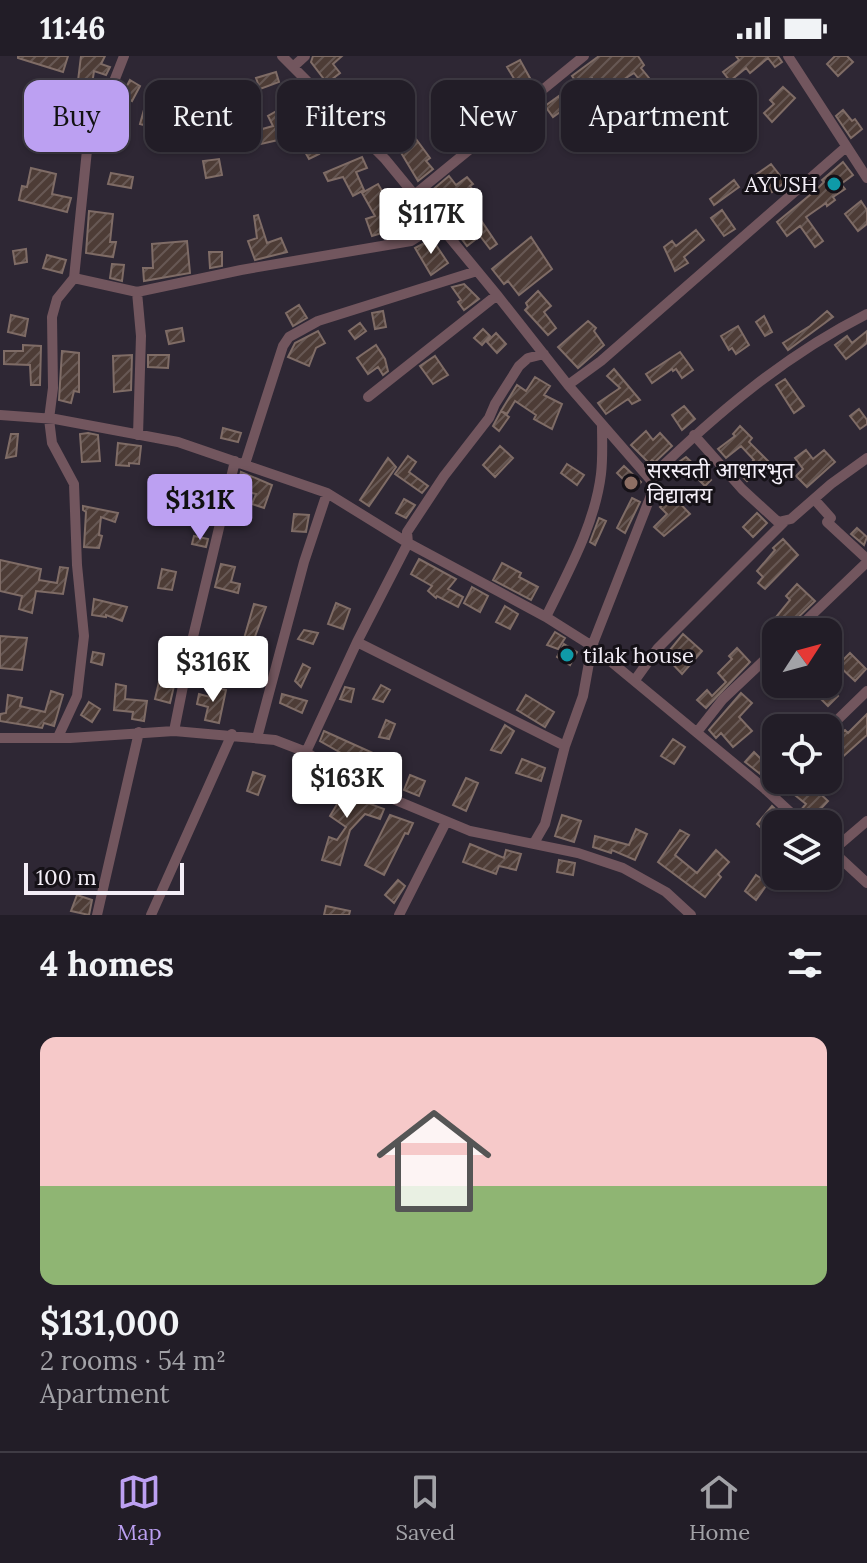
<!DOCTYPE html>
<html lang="en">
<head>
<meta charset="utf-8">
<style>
	body { margin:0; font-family:Lora,"Noto Sans Devanagari",serif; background:#2a262f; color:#f1f3f6; height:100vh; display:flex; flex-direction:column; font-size:30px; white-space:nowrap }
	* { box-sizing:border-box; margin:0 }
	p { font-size:26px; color:#a2a2a7 }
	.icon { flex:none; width:44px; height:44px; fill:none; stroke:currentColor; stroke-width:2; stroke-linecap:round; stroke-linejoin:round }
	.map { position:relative; height:859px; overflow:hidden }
	.details { display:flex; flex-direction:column; background:#221d27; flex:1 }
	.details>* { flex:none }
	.guide { position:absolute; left:24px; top:24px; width:820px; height:72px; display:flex; gap:16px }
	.needle { width:52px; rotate:54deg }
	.controls { position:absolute; left:762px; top:562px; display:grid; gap:16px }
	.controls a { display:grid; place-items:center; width:80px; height:80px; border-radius:16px; background:#221d27; box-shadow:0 2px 6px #0004,0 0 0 2px #3f3b44; font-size:40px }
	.scale { position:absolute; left:24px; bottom:20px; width:160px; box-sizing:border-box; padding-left:8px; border:4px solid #f3eef7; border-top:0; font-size:22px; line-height:28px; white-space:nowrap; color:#f3eef7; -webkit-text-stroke:6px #151117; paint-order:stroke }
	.price { position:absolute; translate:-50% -68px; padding:0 18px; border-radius:8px; background:#fff; color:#222; font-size:26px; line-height:52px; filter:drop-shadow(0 2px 4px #0008) }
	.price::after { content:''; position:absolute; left:50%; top:48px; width:24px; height:18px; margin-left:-12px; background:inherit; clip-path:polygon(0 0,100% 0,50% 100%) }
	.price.selected { background:#bca0f2; color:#111 }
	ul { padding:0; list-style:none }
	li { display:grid; align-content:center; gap:16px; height:424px; padding:0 40px }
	li span { display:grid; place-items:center; height:248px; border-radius:16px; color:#555 }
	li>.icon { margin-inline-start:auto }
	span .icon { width:144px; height:144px; fill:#fffc; stroke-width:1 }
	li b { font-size:34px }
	h2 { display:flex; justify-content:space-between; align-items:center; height:96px; padding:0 40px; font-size:34px }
	.pill { padding:0 28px; border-radius:16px; background:#221d27; box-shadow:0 2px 6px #0004,0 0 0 2px #3f3b44; font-size:28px; line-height:72px }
	.pill.selected { background:#bca0f2; color:#111 }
	.status { display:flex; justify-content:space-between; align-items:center; height:56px; padding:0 40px; background:#221d27; direction:ltr }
	.status svg { height:22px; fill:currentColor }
	.tab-bar { display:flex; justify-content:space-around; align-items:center; height:112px; border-top:2px solid #3f3b44; background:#221d27; font-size:22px; color:#a2a2a7 }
	.tab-bar a { display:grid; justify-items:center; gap:4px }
	.tab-bar .selected { color:#bca0f2 }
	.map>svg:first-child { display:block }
</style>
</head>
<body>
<div class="status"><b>11:46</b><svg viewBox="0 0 49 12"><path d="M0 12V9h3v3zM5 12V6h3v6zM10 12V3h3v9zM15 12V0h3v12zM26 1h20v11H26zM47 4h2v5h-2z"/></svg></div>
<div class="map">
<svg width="867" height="859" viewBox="0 0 867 859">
	<defs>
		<pattern id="building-hatch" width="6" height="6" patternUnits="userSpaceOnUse" patternTransform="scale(2)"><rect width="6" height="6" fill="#4d3c36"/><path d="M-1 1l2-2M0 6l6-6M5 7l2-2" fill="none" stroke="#675854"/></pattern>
	</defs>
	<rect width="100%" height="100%" fill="#2e2734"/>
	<path fill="url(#building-hatch)" stroke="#7f6c66" stroke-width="2" d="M18,0H68L63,16L18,2Z
		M81,0H105L101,8L110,11L106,19L94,15L90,42L93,43L86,73L68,68L77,33Z
		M313,0H342L333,8L340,17L327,27L311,6Z
		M599,0H638L644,9L641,12L649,22L642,27L634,17L602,37L592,22L579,30L572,20Z
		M736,0H778L782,6L775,11L768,2L750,17L746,12L730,25L723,16L739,4Z
		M835,0H847L853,6L838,20L827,8Z
		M520,4L531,24L519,31L507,11Z
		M276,16L279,26L260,33L256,22Z
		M130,24L140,30L132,45L122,39Z
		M783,31L795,42L772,66L764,57L774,48L770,44Z
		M559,40L567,51L553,61L545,50Z
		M378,43L401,72L395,77L403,88L392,96L374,72L379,68L366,52Z
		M300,47L318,85L313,88L319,98L309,103L296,80L252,90L248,77L273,70L268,60L280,53L286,63Z
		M145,50L164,56L159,73L140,68Z
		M843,54L852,65L855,63L862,73L851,82L836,60Z
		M448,59L459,74L443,86L433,70Z
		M744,60L755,76L742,85L730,70Z
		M416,83L430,102L426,105L433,113L418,125L400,95Z
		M362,101L367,112L356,116L364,134L353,140L343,121L328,125L324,117Z
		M219,103L222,119L206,122L203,105Z
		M843,106L853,119L841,128L845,133L833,141L835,144L827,150L826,147L806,161L823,185L815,191L800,170L787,180L777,166L816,134L824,126L822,124Z
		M771,108L785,126L772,136L757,118Z
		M31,112L56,118L52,138L71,142L67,156L19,144L22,130L27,131Z
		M111,117L133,121L131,132L108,128Z
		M449,120L456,129L467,121L473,128L470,130L475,137L457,148L471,169L480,163L497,188L490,193L480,180L467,190L458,178L461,176L429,137Z
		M734,124L739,131L714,149L710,143Z
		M378,128L387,144H396L397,156L407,152L412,163L395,173L372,180L366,163L375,160L362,137Z
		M861,145L867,154V168L858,175L845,158Z
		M722,154L735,173L724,180L711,162Z
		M89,155L113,158L110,186H116L113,201L86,197Z
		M258,159L267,187L281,182L287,196L255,204L248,185L257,182L254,160Z
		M696,174L704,184L684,201L688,207L675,215L664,191L672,185L676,190Z
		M531,181L552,213L519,239L508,225L504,228L492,213Z
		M432,183L448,207L431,219L415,192Z
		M187,185L190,217L144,225L143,212H153L152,188Z
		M26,193L27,206L15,208L13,195Z
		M209,196H222V210L210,212Z
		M47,199L66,204L62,217L43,212Z
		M112,208L124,209L122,225L110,222Z
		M464,228L479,243L464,254L458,246L461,244L452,231Z
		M538,235L551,250L544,256L556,272L548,279L525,254L528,251L526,247Z
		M299,249L307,262L293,270L286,257Z
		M383,255L386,271L375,273L372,257Z
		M827,255L833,261L788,294L783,287L810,270Z
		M11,259L28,263L25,280L8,276Z
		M764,260L772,276L765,280L756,266Z
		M588,265L596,272L594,275L604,289L578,312L558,291Z
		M360,267L366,275L355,283L349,275Z
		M738,270L749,289L736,298L732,292L729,294L721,280Z
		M182,272L184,285L169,288L166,275Z
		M483,273L490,280L482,289L474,282Z
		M318,275L325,287L316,292L309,310L288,301L295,287Z
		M867,275V287L846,303L835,289L847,280L852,287Z
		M496,277L506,288L497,297L487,286Z
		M23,289L41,290L40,329H31L30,309L4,308V295H23Z
		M376,289L385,303L388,315L383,319L378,311L368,318L357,302Z
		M62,295L79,297V336L74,335L71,347L59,344Z
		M680,296L693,314L682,322L676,313L673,315L672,313L652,327L646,318Z
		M132,299L131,334L114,336L113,300Z
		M148,299H169L168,312L148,311Z
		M435,300L448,319L433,328L420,310Z
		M614,313L640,344L632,348L628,343L606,358L598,347L620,332L607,320Z
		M535,321L550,330L544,339L562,348L552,373L534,363L536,359L515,345L507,358L501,355L517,329L526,335Z
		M785,323L804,350L794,357L776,329Z
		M684,350L695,363L682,374L672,359Z
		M859,353L867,364V368L860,373L850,360Z
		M501,355L509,361L499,375L493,370Z
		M740,370L752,382L749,386L768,405L747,425L739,417L754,404L741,390L726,402L718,393L735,380L733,378Z
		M223,372L241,377L238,386L221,382Z
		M646,375L653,384L660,377L672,390L655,406L652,404L649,407L631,389Z
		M88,377L98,379L100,405L82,406L80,378Z
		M11,378H18L16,400L6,402Z
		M118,387L141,390L139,408L129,407V410L116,409Z
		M500,390L513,402L495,421L483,409Z
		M806,394L813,403L824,394L835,406L807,431L796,420L803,413L795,402Z
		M408,400L416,406L409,416L428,430L422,437L395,418Z
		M686,401L711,424L705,430L690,415L688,417L679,406Z
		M388,402L396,411L369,450L360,444Z
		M567,408L584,419L577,429L561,417Z
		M624,410L641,426L634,434L617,417Z
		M241,416L272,429L264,452L252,448L256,438L237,433Z
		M183,422L193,424L189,447L176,445L175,449L159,445L164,424L182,428Z
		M672,439L690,458L664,480L654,471L667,458L660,451Z
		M632,442L640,446L625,477L617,472Z
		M404,443L415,449L406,462L396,457Z
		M83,450L118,457L115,466L101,461L99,479L102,480L99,492L84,491L86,456L83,454Z
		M757,457L767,467L753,481L743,471Z
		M294,458L309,459L306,476L292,475Z
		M599,462L606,465L595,489L590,486Z
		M857,472L867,481L864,489L851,478Z
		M194,480L208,483L206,491L192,488Z
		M783,483L798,499L765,533L758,527L763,521L757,515L775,494L773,492Z
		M419,503L456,523L448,533L463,541L458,551L437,540L436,542L428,535L432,530L411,518Z
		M0,504L41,513L39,524L57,527L60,511L68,512L63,538L36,535L32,557L19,553L22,540L0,535Z
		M502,507L521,517L519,521L538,531L531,544L493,524Z
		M221,508L235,511L231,526L240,528L238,537L215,531Z
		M162,513L176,516L172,534L158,532Z
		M797,528L815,545L783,576H773L768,571L790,544L786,540Z
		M472,531L488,540L480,556L464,547Z
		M94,543L127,551L122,565L106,559V561L92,559Z
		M336,547L350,553L343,573L328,568Z
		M254,548L266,551L244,610L233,606L241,585L243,586Z
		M505,550L518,558L510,573L496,566Z
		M304,574L318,577L313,588L298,583Z
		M555,576L565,582L558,593L547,589Z
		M683,578L702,595L682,618L665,600Z
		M0,580L27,582L22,614L0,612Z
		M564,588L577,596L570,609L557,601Z
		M737,592L750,606L706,652L697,644L707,634L712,640L726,626L718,617L732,603L729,600Z
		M93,596L104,598L102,609L91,606Z
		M850,597L866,613L855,625L838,609Z
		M303,608L310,612L301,631L295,625Z
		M163,609L178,613L170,647L155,643Z
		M116,628L126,630L125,643L147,645L144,665L132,663L133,656L114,654Z
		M814,628H827L838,640L828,650L810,632Z
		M381,629L390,634L383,646L373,643Z
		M212,631L226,634L219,667L205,664L208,651L197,648L199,638L210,641Z
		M345,631L354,633L351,646L340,643Z
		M51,635L63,639L54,670L44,667L42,672L0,665V658L6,657L8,639L22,642L20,650L45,656Z
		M741,637L752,647L739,661L752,675L733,691L721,677L716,682L709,674Z
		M282,638L307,645L302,657L280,647Z
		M526,639L554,656L545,671L517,654Z
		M89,646L100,653L92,666L81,659Z
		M867,658V679L828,714V689L845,674L848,677Z
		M386,664L395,668L389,683L379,681Z
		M505,669L514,675L507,688L501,697L491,694Z
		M324,675L384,702L375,720L364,715L366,709L339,700L341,697L320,685Z
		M673,683L685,691L674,708L661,700Z
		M776,689V710L764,721L745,706L754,696L761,703Z
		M522,703L545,712L541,725L516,717Z
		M253,716L265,720L258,739L247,735Z
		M410,719L425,725L419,740L404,734Z
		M466,722L478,727L466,755L453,749Z
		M334,724L359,738L357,743L384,753L380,763L365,758L350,774L340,809L322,804L329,781L337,784L346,771L330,760L342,740L330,734Z
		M784,724H818L814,732L828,745L811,763L801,754L806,748L791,736L788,739L779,731Z
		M772,750L791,768H776V786L757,768Z
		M390,759L413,767L408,778L405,777L384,819L365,809Z
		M562,759L581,765L574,786L555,780Z
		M636,773L647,778L635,804L612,794L611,797L593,791L595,780L629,789Z
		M680,774L689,779L675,799L697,817L716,794L729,806L718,818L721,821L705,841L658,806Z
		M470,788L504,802L506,794L521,798L516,814L499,810L496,818L463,806Z
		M559,804L575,807L573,819L557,816Z
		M756,819L768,827L756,844L745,835Z
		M398,824L405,830L394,847L385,839Z
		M77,839L92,844L89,859L71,855Z
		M326,850L350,855L349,859H324Z"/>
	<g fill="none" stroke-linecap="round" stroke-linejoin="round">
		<path stroke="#72565e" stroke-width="10" d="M282,0L385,103L497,239L568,329L655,429L592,590L583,640L565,690L545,768L534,787
			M788,0L867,122
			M293,11L305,0
			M414,139L584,0
			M74,222L137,236L241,214L411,185L438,168
			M137,236L141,280L138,379
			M568,329L601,305L846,91
			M368,341L497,239
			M0,359L55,363L178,386L327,437L408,487L546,561L592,590L765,733L803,768
			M694,379L742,433L778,466L791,463L831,428L867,402
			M245,408L283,290L289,281L318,265L477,215
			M650,422C716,358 785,299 867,258
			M814,443L831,462L827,466L867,503
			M546,561C568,516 595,468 601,418C603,402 602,384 602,368
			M794,576L867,506
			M357,586L565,690
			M635,624L658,592L784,466
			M828,673L867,635
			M174,675L192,585L235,405
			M697,676L723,643L776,593
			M58,681L77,640L84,580L77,509L74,428L52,387L49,363L53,332L52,261L57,243L74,222L87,94L124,0
			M0,682H70L174,675L275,684L306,696L334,715L364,731L470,775L578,797L623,812L666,836L691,859
			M257,682L304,506L327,437
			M306,696L357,586L408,487L407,476L444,420L489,362L495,348L519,310L528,302L544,298
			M765,733L776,723
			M828,791L867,827
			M832,795L867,765
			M97,859L139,676
			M151,859L232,678
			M399,859L446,766"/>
	</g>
	<g fill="#0f9aa8" stroke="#151117" stroke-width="3">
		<circle cx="834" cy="128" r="8"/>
		<circle cx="567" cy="599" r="8"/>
	</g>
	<circle fill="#8d6e63" stroke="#151117" stroke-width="3" cx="631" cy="427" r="8"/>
	<g text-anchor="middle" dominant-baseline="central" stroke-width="6" stroke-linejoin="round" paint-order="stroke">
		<g font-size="22" fill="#f3eef7" stroke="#151117" text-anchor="start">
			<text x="818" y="128" text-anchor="end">AYUSH</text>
			<text x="647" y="414">सरस्वती आधारभुत<tspan x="647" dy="25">विद्यालय</tspan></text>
			<text x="583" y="599">tilak house</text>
		</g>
	</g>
</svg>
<div class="controls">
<a><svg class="needle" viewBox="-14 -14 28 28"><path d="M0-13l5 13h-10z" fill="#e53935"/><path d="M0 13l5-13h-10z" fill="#a2a2a7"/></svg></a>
<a><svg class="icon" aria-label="locate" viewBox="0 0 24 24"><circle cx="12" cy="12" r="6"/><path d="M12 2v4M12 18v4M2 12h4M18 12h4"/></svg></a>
<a><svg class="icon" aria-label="layers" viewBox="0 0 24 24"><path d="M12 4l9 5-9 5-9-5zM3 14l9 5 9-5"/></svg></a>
</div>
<div class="scale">100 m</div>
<b class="price" style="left:431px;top:200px">$117K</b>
<b class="price selected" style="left:200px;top:486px">$131K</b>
<b class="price" style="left:213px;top:648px">$316K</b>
<b class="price" style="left:347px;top:764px">$163K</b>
<div class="guide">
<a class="pill selected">Buy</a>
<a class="pill">Rent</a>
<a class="pill">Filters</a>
<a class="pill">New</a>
<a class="pill">Apartment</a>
</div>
</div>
<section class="details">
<h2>4 homes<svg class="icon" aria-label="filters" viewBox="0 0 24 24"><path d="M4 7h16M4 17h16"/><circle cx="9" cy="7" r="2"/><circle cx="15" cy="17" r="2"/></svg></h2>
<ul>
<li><span style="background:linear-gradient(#f6c9c9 60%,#8fb573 0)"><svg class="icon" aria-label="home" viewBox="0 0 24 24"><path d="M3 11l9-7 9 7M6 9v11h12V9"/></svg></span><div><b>$131,000</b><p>2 rooms · 54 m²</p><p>Apartment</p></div></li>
</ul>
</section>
<nav class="tab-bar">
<a class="selected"><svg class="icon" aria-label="map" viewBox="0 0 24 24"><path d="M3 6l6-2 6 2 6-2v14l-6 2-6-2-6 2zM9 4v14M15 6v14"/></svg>Map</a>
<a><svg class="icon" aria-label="saved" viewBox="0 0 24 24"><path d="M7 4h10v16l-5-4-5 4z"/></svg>Saved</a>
<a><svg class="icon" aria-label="home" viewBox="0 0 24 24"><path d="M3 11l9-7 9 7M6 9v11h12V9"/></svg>Home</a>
</nav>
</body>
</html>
